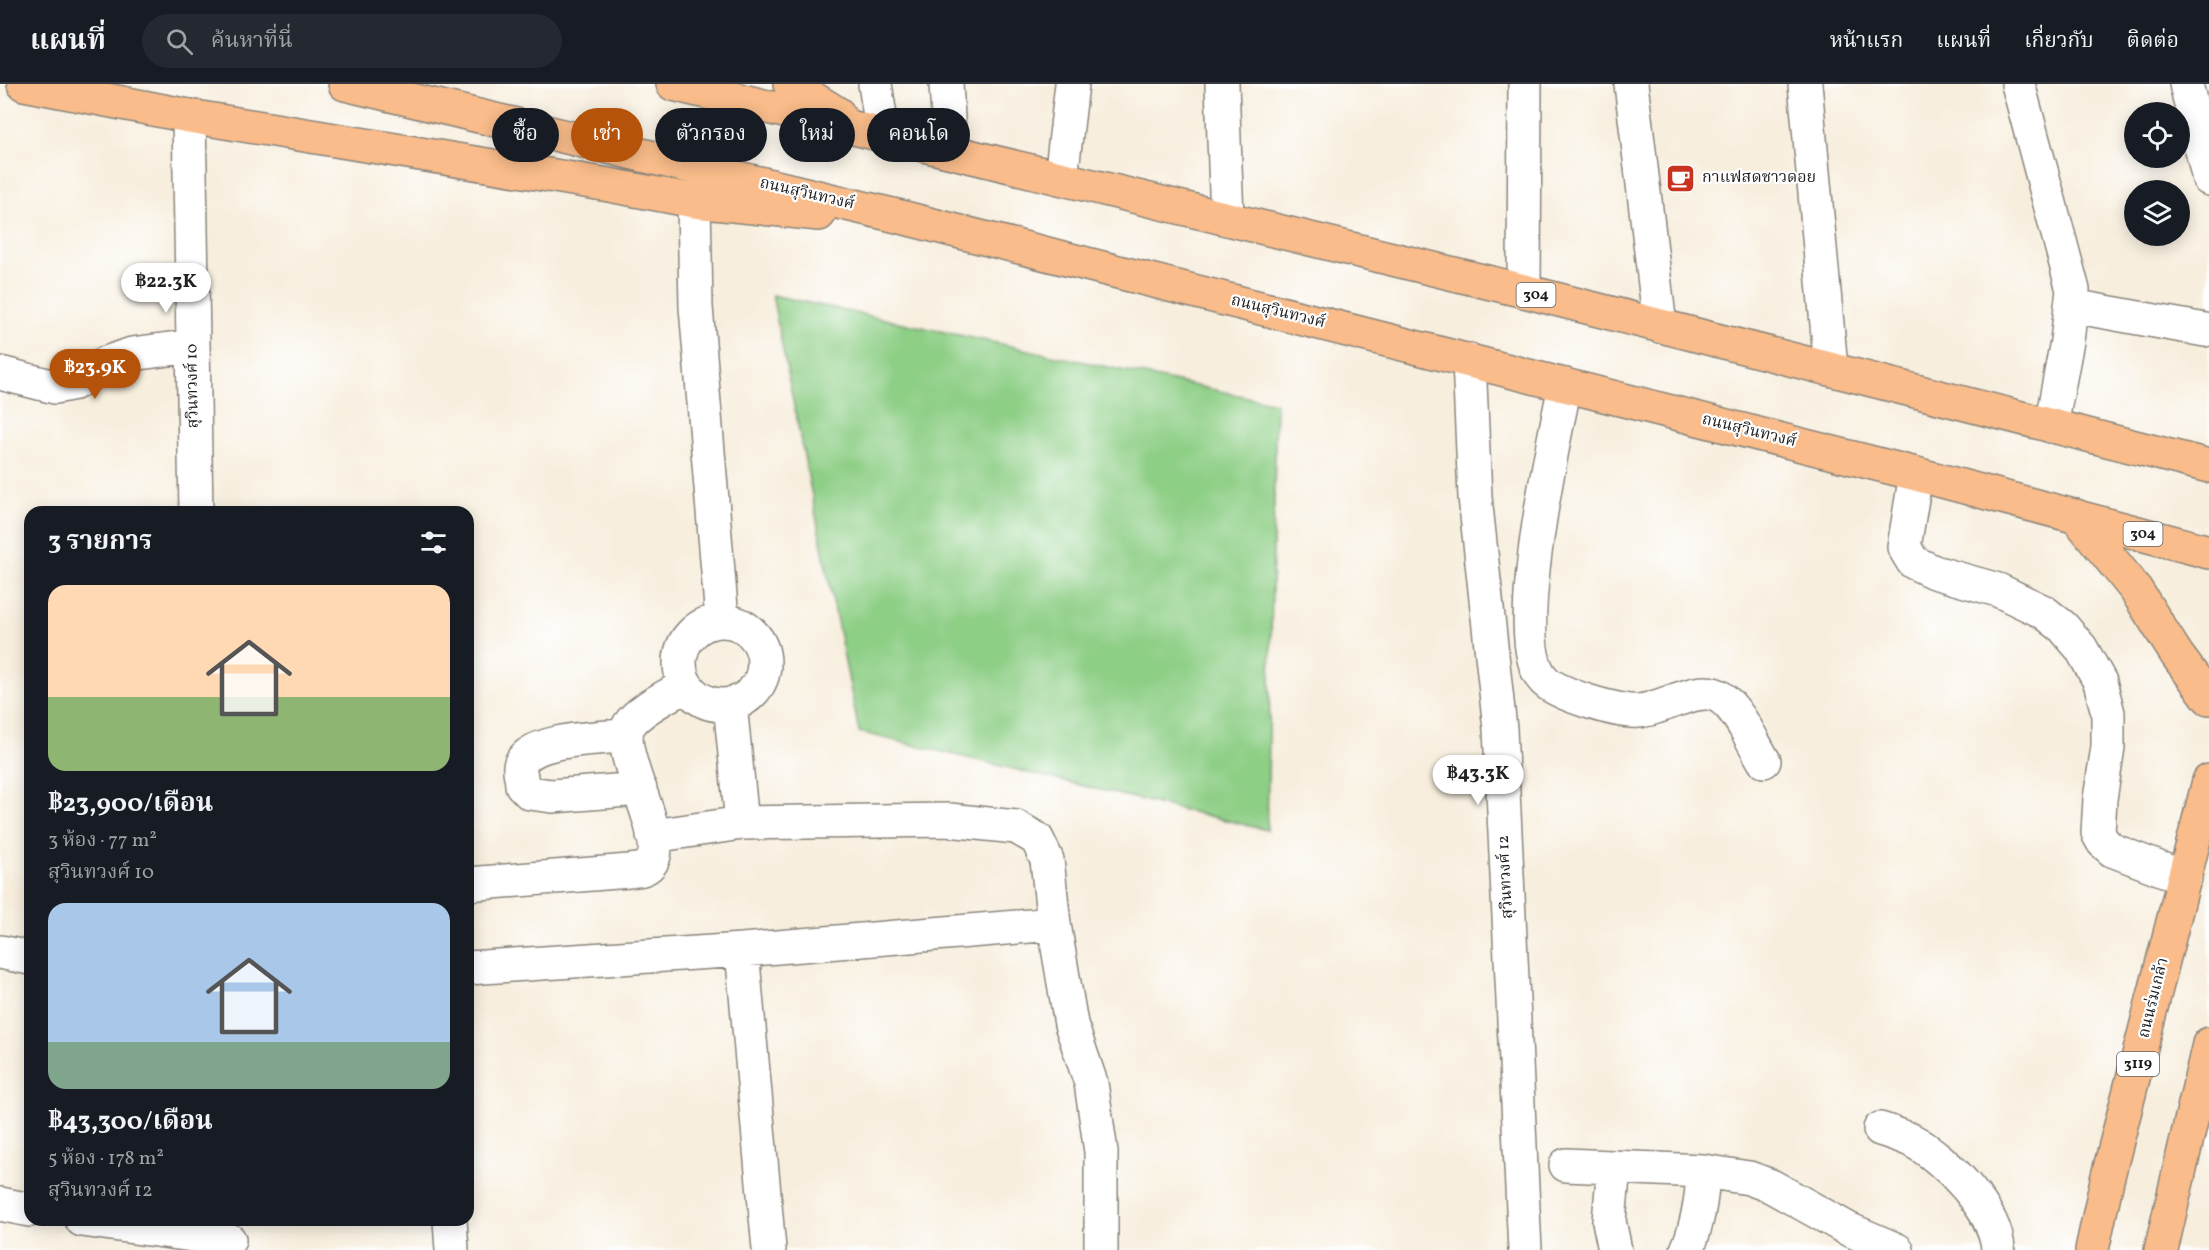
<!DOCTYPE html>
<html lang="th">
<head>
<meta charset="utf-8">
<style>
	body { margin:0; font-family:Vollkorn,"Noto Serif Thai",serif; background:#242831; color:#f1f3f6; height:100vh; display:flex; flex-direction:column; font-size:22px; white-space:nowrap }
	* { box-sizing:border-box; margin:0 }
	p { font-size:20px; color:#9ea1a6 }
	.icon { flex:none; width:33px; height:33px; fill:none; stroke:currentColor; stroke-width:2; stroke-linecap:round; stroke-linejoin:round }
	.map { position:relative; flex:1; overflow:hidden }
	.panel { position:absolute; left:24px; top:422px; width:450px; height:720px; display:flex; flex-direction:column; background:#171b24; border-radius:18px; box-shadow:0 3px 15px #0003 }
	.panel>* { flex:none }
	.top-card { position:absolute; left:492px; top:24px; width:570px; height:54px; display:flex; gap:12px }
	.controls { position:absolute; left:2124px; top:18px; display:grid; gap:12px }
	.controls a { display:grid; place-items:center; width:66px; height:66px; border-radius:50%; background:#171b24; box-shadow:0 3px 15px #0003; font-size:30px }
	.price { position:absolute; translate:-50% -51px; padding:0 14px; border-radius:21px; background:#fff; color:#222; font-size:20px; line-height:39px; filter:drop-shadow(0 2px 3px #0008) }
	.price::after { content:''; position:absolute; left:50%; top:36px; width:18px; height:14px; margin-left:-9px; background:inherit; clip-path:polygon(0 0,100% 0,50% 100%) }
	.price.selected { background:#b45309; color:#fff }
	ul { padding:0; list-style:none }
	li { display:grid; align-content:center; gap:12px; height:318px; padding:0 24px }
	li span { display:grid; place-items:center; height:186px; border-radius:18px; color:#555 }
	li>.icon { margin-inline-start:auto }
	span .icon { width:108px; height:108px; fill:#fffc; stroke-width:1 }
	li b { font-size:26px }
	h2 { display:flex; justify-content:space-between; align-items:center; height:72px; padding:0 24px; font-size:26px }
	.tag { padding:0 21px; border-radius:27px; background:#171b24; box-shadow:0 3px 15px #0003; font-size:21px; line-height:54px }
	.tag.selected { background:#b45309; color:#fff }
	header { display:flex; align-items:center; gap:36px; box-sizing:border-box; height:84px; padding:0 30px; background:#171b24; border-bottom:2px solid #363941 }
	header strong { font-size:28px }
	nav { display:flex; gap:33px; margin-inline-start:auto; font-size:21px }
	.search { width:420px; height:54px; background:#242831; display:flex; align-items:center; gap:15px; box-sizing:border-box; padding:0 21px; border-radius:33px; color:#9ea1a6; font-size:22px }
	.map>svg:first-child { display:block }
</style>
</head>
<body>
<header>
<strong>แผนที่</strong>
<div class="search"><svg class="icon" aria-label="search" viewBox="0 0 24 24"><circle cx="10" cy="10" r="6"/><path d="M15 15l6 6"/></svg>ค้นหาที่นี่</div>
<nav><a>หน้าแรก</a><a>แผนที่</a><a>เกี่ยวกับ</a><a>ติดต่อ</a></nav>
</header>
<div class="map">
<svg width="2209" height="1166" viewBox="0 0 2209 1166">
	<rect width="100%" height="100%" fill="#fff"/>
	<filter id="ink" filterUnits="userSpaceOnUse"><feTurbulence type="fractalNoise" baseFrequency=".0167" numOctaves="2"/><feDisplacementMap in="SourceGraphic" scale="12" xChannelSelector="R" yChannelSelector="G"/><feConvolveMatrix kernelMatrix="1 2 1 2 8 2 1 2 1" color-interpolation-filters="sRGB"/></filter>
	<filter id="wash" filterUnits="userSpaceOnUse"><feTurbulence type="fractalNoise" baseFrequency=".008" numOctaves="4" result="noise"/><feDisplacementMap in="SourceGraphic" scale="24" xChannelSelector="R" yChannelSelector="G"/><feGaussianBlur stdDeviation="1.35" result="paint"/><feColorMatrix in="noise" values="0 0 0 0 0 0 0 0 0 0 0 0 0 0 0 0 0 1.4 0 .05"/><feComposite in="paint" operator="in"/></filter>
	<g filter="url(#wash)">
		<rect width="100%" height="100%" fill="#f7eedd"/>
		<path fill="#8ecf86" stroke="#557651" stroke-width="1.5" d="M772,211L1276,319L1267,746L859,648Z"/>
	</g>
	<g filter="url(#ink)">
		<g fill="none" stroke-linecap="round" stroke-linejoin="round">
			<defs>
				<path id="minor" d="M875,0L883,51
					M946,0L950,66
					M1222,0L1227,135
					M1631,0L1660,242
					M1805,0L1831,284
					M2018,0L2073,206L2067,257L2051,342
					M2186,0L2209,95
					M189,32L196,428
					M1061,94L1072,0
					M694,117L696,223L722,536
					M1524,207L1525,0
					M2072,222L2205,246
					M1469,276L1475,413L1500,645L1525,1166
					M0,289L55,303L75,299L106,279L132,270L192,262
					M1565,301C1555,353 1507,559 1544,596C1556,610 1619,629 1638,627C1663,626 1699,599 1720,613C1738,624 1753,659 1764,677
					M1916,390L1904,463L1913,478L1934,488L1998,506L2044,528L2063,543L2081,564L2100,598L2108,629V663L2100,715L2098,749L2103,758L2112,766L2185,794
					M680 579a42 42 0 1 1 84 0a42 42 0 1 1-84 0Z
					M730,620L742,739L949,736L1016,743L1037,755L1047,776L1054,840L1071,940L1091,999L1101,1068V1166
					M626,652C603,654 526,654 520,682C519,687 522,695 522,701L530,709L552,712L640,705
					M653,752L742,739
					M468,800L629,787C637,786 645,786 650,780C672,755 613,670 629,641C639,625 670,611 686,601
					M742,866L769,1165
					M0,868L30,874
					M468,884L742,866L1054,840
					M1880,1045C1890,1048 1901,1052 1911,1056C1944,1073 1997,1127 1998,1166
					M1566,1081L1703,1087L1749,1094L1771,1102L1848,1145L1897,1166
					M1614,1083L1609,1137L1615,1166
					M0,1120L30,1126
					M82,1136L229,1156
					M450,1136L452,1166
					M1687,1166C1698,1140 1702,1116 1703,1087"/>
				<path id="major" d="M2076,432L2136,506L2177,571L2209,614
					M2092,1166L2107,1096L2209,697
					M2161,1166L2209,960"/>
				<path id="highway" d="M24,0L189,32L609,101L694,117L819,130
					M345,0L901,133L1916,390L2209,468
					M673,0L1524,207L2209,382
					M790,0L838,30"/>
			</defs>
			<use href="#minor" stroke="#8a857c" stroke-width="36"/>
			<use href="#major" stroke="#8a857c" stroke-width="36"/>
			<use href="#highway" stroke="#8a857c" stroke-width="36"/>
			<use href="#minor" stroke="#fff" stroke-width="33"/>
			<use href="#major" stroke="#f9bc8a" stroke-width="33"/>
			<use href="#highway" stroke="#f9bc8a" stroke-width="33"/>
		</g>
	</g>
	<defs>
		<symbol id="cafe-square" viewBox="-11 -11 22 22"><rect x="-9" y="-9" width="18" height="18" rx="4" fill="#c8321e" stroke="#fff"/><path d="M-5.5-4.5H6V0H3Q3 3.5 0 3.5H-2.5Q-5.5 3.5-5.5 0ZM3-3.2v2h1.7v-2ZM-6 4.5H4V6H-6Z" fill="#fff"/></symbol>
	</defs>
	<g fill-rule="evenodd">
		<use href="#cafe-square" x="1664" y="78" width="33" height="33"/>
	</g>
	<g text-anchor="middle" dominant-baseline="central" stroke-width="4.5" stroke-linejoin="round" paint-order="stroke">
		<g fill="#fff" stroke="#606060" stroke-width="1.5">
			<rect x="1516.5" y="199" width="39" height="24" rx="4.5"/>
			<rect x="2123.5" y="438" width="39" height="24" rx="4.5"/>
			<rect x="2117" y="968" width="42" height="24" rx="4.5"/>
		</g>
		<g font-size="15" font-weight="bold" fill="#1c1c1c">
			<text x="1536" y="211">304</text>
			<text x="2143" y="450">304</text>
			<text x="2138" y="980">3119</text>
		</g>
		<g font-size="16" fill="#1c1c1c" stroke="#fff" text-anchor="start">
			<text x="1702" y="94">กาแฟสดชาวดอย</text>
		</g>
		<g font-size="16" fill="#1c1c1c" stroke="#fff">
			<text transform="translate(807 110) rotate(13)">ถนนสุวินทวงศ์</text>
			<text transform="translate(1278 228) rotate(14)">ถนนสุวินทวงศ์</text>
			<text transform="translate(193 302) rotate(-91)">สุวินทวงศ์ 10</text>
			<text transform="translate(1749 347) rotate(14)">ถนนสุวินทวงศ์</text>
			<text transform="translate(1506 793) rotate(-93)">สุวินทวงศ์ 12</text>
			<text transform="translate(2154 914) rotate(-76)">ถนนร่มเกล้า</text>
		</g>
	</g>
</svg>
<div class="controls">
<a><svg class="icon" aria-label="locate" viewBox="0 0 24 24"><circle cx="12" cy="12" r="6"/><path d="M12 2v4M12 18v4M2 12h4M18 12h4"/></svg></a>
<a><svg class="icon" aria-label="layers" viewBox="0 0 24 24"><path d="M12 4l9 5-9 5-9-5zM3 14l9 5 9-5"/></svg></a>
</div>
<b class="price" style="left:166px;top:230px">฿22.3K</b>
<b class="price selected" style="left:95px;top:316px">฿23.9K</b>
<b class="price" style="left:1478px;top:722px">฿43.3K</b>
<div class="top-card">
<a class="tag">ซื้อ</a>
<a class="tag selected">เช่า</a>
<a class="tag">ตัวกรอง</a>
<a class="tag">ใหม่</a>
<a class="tag">คอนโด</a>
</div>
<section class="panel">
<h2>3 รายการ<svg class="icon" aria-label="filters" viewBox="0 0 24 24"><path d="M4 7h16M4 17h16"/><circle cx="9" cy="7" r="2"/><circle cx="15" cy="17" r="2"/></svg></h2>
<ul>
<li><span style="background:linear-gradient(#ffd9b3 60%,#8fb573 0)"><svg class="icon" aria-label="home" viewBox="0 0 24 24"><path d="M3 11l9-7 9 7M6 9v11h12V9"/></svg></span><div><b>฿23,900/เดือน</b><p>3 ห้อง · 77 m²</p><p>สุวินทวงศ์ 10</p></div></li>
<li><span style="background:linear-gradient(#a9c7e8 75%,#7fa58c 0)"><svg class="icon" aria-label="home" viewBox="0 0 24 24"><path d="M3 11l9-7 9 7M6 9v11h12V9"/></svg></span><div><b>฿43,300/เดือน</b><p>5 ห้อง · 178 m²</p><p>สุวินทวงศ์ 12</p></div></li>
</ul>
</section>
</div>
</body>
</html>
